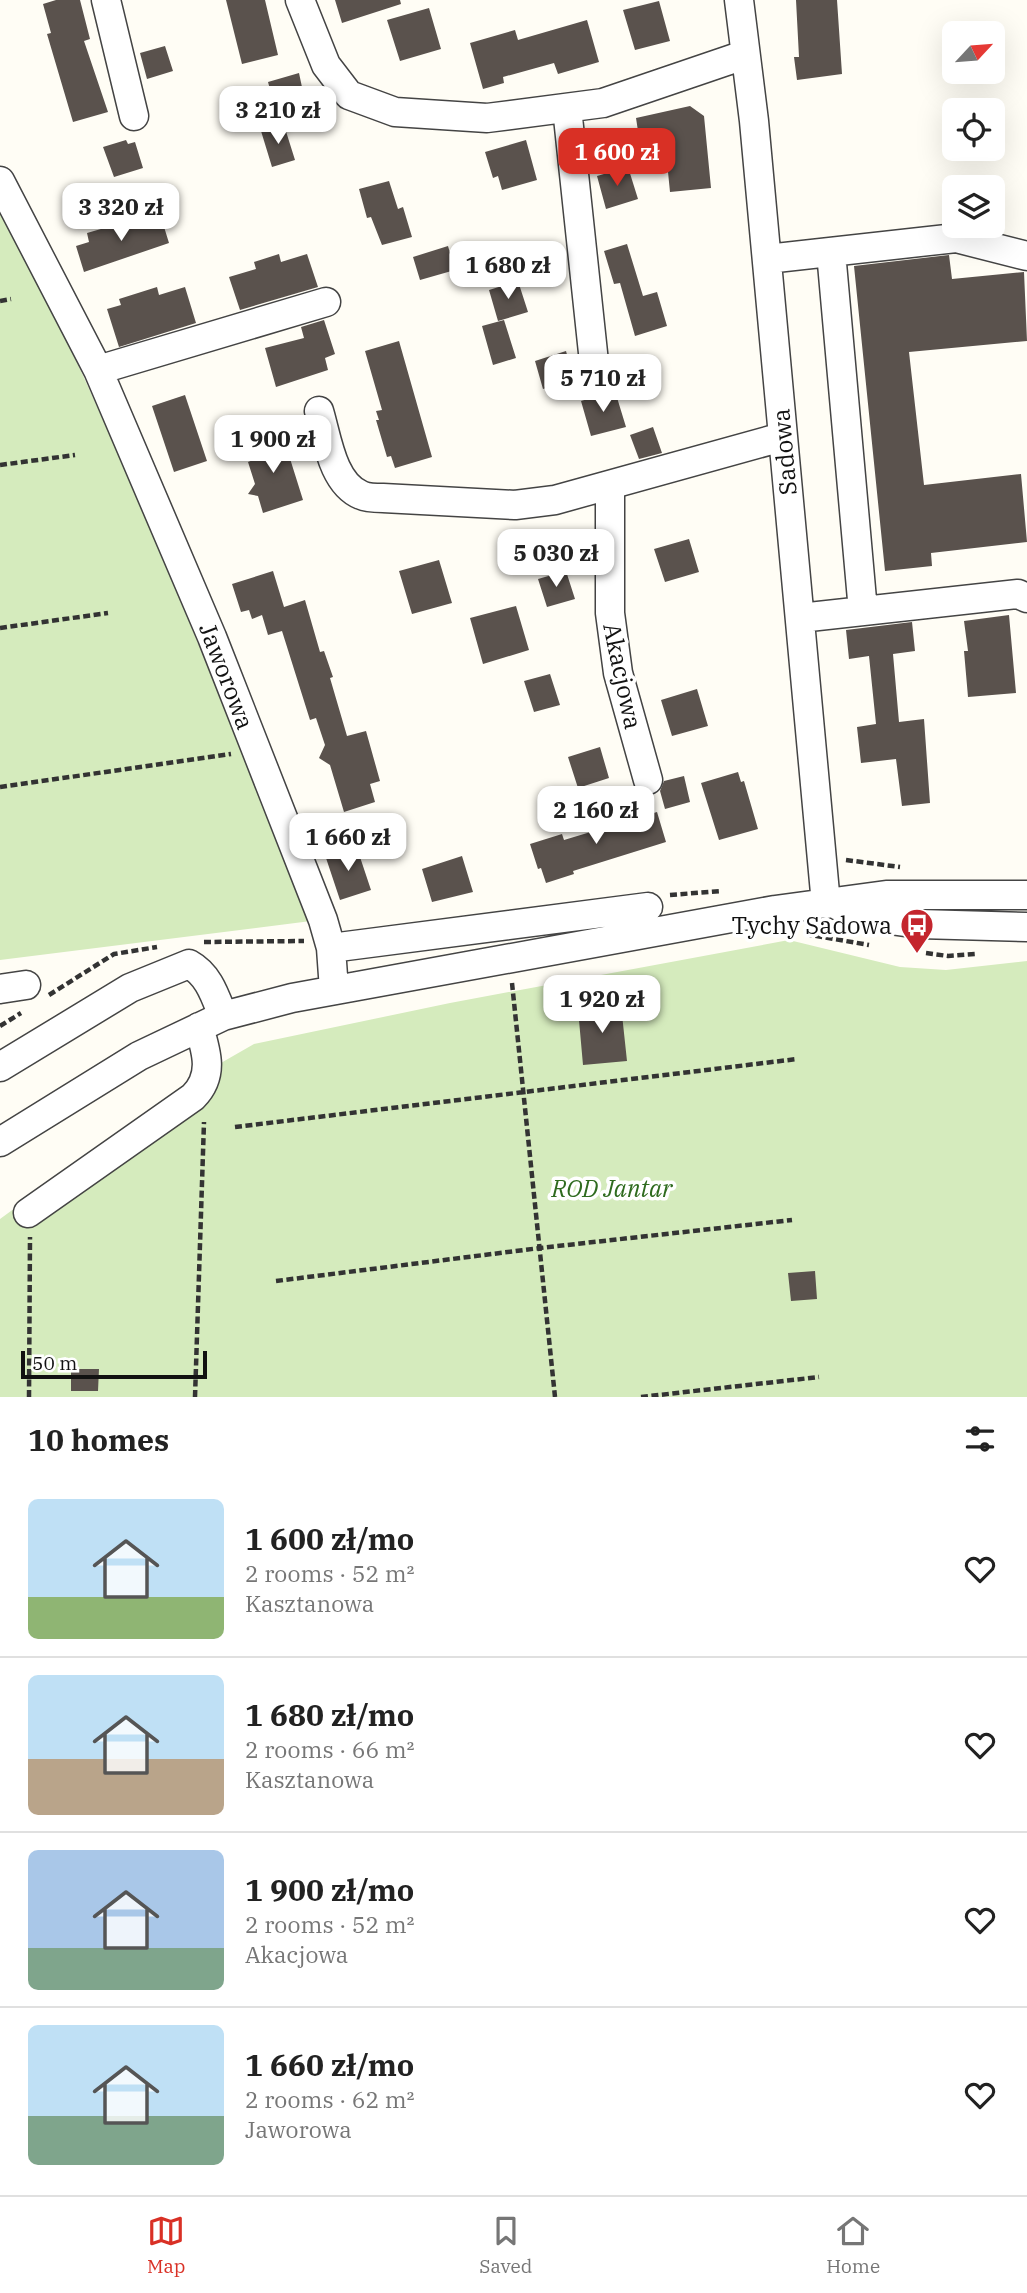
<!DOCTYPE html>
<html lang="en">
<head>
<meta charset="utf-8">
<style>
	body { margin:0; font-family:"IBM Plex Serif",serif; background:#f2f2f2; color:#222; height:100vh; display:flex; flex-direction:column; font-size:26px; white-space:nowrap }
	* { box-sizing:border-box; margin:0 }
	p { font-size:23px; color:#767676 }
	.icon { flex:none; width:38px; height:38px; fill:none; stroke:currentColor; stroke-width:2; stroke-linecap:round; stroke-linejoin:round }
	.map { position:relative; height:1397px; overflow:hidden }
	.sheet { display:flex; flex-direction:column; background:#fff; flex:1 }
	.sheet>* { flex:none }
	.needle { width:46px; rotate:64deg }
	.controls { position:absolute; left:942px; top:21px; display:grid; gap:14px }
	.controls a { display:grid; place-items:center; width:63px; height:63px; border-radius:10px; background:#fff; box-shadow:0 7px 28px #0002; font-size:35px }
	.scale { position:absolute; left:21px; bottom:18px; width:186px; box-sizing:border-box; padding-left:7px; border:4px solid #111; border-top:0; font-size:19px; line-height:24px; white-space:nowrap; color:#111; -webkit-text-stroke:5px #fff; paint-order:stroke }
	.price { position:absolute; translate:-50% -60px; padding:0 16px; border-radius:14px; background:#fff; color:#222; font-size:23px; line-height:46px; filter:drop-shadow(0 2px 4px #0008) }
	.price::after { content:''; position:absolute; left:50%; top:42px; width:21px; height:16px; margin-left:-10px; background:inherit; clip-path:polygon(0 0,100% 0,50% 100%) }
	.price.selected { background:#d93025; color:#fff }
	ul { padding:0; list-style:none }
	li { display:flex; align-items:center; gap:21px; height:175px; padding:0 28px }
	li+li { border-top:2px solid #e0e0e0 }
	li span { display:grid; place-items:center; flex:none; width:196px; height:140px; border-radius:10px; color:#555 }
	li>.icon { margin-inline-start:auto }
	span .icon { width:84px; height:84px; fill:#fffc; stroke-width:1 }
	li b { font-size:30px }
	h2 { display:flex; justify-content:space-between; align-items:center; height:84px; padding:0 28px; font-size:30px }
	.tabs { display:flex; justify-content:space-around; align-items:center; height:98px; border-top:2px solid #e0e0e0; background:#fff; font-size:19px; color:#767676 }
	.tabs a { display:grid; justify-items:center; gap:4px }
	.tabs .selected { color:#d93025 }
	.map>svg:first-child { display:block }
</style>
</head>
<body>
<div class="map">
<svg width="1027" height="1397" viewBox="0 0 1027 1397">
	<rect width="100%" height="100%" fill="#fffdf5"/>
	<path fill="#d5ebbd" d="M0,205C120,436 212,681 311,921L0,960Z
		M789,940L900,967L946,970L1027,961V1397H0V1219L186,1083L254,1044L450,1003Z"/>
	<path fill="#5a524d" d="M56,0H80L90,39L84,41L108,112L73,122L47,34L51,33L43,4Z
		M226,0H265L278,55L242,64Z
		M335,0H400L401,4L342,23Z
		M796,0H837L842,74L797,80L794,57H799Z
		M659,1L670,41L635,50L623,10Z
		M429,8L441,49L400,61L387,20Z
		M587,20L599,62L558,74L554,63L503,77L504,83L483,89L470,43L515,30L518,40Z
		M165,46L173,71L147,79L140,53Z
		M299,73L306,106L277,115L268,82Z
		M690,106L704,116L711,188L670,192L665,142L640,144L636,118Z
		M284,125L295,160L272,167L261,131Z
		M126,140L128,144L135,142L143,168L114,177L103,147Z
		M526,140L537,180L502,190L498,176L493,178L485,152Z
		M628,167L638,199L606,209L597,176Z
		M389,181L398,209L403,207L412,237L382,245L371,217L367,218L359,189Z
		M161,217L169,243L84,272L76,246L89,242L87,233L132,220L134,225Z
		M627,244L643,296L657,292L667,326L635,336L620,283L614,284L604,251Z
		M448,246L455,270L420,280L413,257Z
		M279,254L281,262L307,254L318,287L240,310L229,277L256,269L254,262Z
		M949,255L952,279L1024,272L1027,341L909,352L924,485L1021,474L1027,542L931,553L932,566L885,571L854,266Z
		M518,281L528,312L498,321L489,290Z
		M157,287L159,295L185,287L196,323L119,347L107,309L121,305L119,299Z
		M324,320L335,354L325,358L328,370L276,387L265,348L304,338L301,327Z
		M504,320L516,358L493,365L482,326Z
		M399,341L432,457L395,468L391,456L387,457L376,420H379L376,411L382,410L365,351Z
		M566,351L574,380L543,389L535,361Z
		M615,391L626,427L591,436L581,401Z
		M185,395L207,461L174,472L152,406Z
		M653,427L662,453L639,459L630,435Z
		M275,434L281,451L287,449L303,500L263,513L258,496L248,494L255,484L248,462L253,460L248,443Z
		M689,539L699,572L665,582L654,549Z
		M439,560L452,603L412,614L399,571Z
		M273,571L284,607L305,600L320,652L324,651L333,677L330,678L347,736L366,731L380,781L370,784L375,802L344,812L330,765L319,758L325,745L316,718L310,720L282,631L268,635L262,615L252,619L249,610L241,612L232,584Z
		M566,571L575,599L547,607L538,579Z
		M516,606L529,650L483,664L470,618Z
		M1009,615L1016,693L968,697L964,651H968L964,621Z
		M912,622L915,651L893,654L899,722L924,719L930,803L902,806L896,759L861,763L857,727L876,724L869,656L849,659L846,630Z
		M550,674L560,705L534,712L524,681Z
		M697,689L708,726L672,736L661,700Z
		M600,747L609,778L578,788L568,757Z
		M738,772L741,782L744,781L758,829L719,840L701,783Z
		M684,776L690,802L665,809L660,791L664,781Z
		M657,812L666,842L573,871L574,874L546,883L541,868L538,869L530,844L562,834L564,840Z
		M356,845L371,890L340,900L325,855Z
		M462,856L473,892L432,902L422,869Z
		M621,1005L627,1061L583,1065L578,1009Z
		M815,1271L817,1299L791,1301L788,1273Z
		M71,1369H99L98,1391H71Z"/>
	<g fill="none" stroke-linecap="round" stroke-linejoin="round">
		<defs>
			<path id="minor" d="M106,0L134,116
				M300,0L326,65L349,95L395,112L487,118L603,103L744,55
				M739,0L754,121L826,904
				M567,108L596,381
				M0,181L98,370L212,637L323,920L331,948L334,990
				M831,252L863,611
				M767,259L956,238L1027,256
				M98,370L326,302
				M319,411C327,437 332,483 361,495C367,498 376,498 383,498L515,505L555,500L782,437
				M610,486V613L618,673L648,780
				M800,618L1018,594L1027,598
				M839,906L883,919L919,924L1027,927
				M331,948L648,907
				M0,989L26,985
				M0,1067L130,988L189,964C209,975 215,996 223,1016
				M0,1142L139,1056L223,1016L292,998L775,910L886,895H1027
				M28,1213L193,1097C214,1076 207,1053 199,1027"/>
		</defs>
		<use href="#minor" stroke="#444" stroke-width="31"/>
		<path stroke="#333" stroke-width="4.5" stroke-dasharray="7 3.5" stroke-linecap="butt" d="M0,301L11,299
			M0,465L75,455
			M0,628L108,613
			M0,787L231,754
			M846,860L900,867
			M670,895L721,891
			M805,934L869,945
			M204,942L304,941
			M926,953L948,956L976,954
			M512,983L555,1397
			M49,995L114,954L157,947
			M0,1026L21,1013
			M235,1127L797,1059
			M276,1281L540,1248L792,1220
			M29,1397L30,1237
			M195,1397L204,1122
			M641,1397L819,1377"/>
		<use href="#minor" stroke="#fff" stroke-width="28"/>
	</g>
	<defs>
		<symbol id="bus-pin" viewBox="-11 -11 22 30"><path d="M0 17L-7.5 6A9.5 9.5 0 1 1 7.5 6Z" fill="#c4262e" stroke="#fff"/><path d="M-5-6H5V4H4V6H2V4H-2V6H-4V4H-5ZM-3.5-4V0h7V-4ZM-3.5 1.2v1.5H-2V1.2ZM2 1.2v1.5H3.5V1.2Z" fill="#fff"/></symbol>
	</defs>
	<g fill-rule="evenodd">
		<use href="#bus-pin" x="898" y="906" width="38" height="52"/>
	</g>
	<g text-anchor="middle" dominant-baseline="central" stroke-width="7" stroke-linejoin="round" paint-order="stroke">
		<g font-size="24" fill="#111" stroke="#fff">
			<text transform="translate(784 452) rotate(-95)">Sadowa</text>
			<text transform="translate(227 676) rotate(69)">Jaworowa</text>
			<text transform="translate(623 676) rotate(78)">Akacjowa</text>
		</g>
		<g font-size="24" fill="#111" stroke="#fff" text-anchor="end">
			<text x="892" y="925">Tychy Sadowa</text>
		</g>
		<g font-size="24" font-style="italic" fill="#2f6b1f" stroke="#fff">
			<text x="612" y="1188">ROD Jantar</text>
		</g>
	</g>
</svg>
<div class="controls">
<a><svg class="needle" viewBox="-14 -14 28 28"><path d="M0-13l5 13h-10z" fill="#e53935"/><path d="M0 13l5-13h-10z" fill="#767676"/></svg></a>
<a><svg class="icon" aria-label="locate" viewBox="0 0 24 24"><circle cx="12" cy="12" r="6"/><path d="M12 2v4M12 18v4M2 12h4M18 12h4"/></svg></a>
<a><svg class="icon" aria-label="layers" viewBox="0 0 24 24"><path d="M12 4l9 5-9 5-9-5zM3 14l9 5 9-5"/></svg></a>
</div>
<div class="scale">50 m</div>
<b class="price" style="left:278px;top:146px">3 210 zł</b>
<b class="price selected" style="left:617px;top:188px">1 600 zł</b>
<b class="price" style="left:121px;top:243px">3 320 zł</b>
<b class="price" style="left:508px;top:301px">1 680 zł</b>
<b class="price" style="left:603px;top:414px">5 710 zł</b>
<b class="price" style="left:273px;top:475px">1 900 zł</b>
<b class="price" style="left:556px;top:589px">5 030 zł</b>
<b class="price" style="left:596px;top:846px">2 160 zł</b>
<b class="price" style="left:348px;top:873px">1 660 zł</b>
<b class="price" style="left:602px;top:1035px">1 920 zł</b>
</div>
<section class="sheet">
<h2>10 homes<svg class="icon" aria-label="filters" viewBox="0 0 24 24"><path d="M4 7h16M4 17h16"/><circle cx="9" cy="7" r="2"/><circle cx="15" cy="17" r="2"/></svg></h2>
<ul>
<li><span style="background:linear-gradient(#bfe0f5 70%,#8fb573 0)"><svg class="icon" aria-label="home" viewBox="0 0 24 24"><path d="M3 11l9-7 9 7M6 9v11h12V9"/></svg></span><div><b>1 600 zł/mo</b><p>2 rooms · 52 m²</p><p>Kasztanowa</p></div><svg class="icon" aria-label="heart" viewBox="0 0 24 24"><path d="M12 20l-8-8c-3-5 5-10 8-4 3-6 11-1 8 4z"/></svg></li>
<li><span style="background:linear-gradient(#bfe0f5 60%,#b9a48a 0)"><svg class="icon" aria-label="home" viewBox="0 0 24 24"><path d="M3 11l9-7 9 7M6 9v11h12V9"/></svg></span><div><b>1 680 zł/mo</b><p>2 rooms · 66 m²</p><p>Kasztanowa</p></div><svg class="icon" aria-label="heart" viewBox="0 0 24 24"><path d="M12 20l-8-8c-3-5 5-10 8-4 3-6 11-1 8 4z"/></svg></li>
<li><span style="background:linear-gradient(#a9c7e8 70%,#7fa58c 0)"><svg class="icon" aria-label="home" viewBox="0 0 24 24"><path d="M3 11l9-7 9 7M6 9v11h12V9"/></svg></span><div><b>1 900 zł/mo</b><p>2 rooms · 52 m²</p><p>Akacjowa</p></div><svg class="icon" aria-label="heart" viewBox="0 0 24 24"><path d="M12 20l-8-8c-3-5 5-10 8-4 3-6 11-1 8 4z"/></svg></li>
<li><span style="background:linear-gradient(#bfe0f5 65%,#7fa58c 0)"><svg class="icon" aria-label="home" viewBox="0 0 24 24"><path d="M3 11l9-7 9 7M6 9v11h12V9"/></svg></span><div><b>1 660 zł/mo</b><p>2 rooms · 62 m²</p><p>Jaworowa</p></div><svg class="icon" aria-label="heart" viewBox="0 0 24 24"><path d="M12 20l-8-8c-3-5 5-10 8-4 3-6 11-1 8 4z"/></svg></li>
</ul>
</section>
<nav class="tabs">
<a class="selected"><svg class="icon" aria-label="map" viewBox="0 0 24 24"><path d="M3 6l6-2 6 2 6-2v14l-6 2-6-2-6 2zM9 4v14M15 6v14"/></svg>Map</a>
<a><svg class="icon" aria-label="saved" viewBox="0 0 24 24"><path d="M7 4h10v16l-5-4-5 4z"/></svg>Saved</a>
<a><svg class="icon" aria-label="home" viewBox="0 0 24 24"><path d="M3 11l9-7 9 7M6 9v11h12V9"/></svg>Home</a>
</nav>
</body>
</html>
